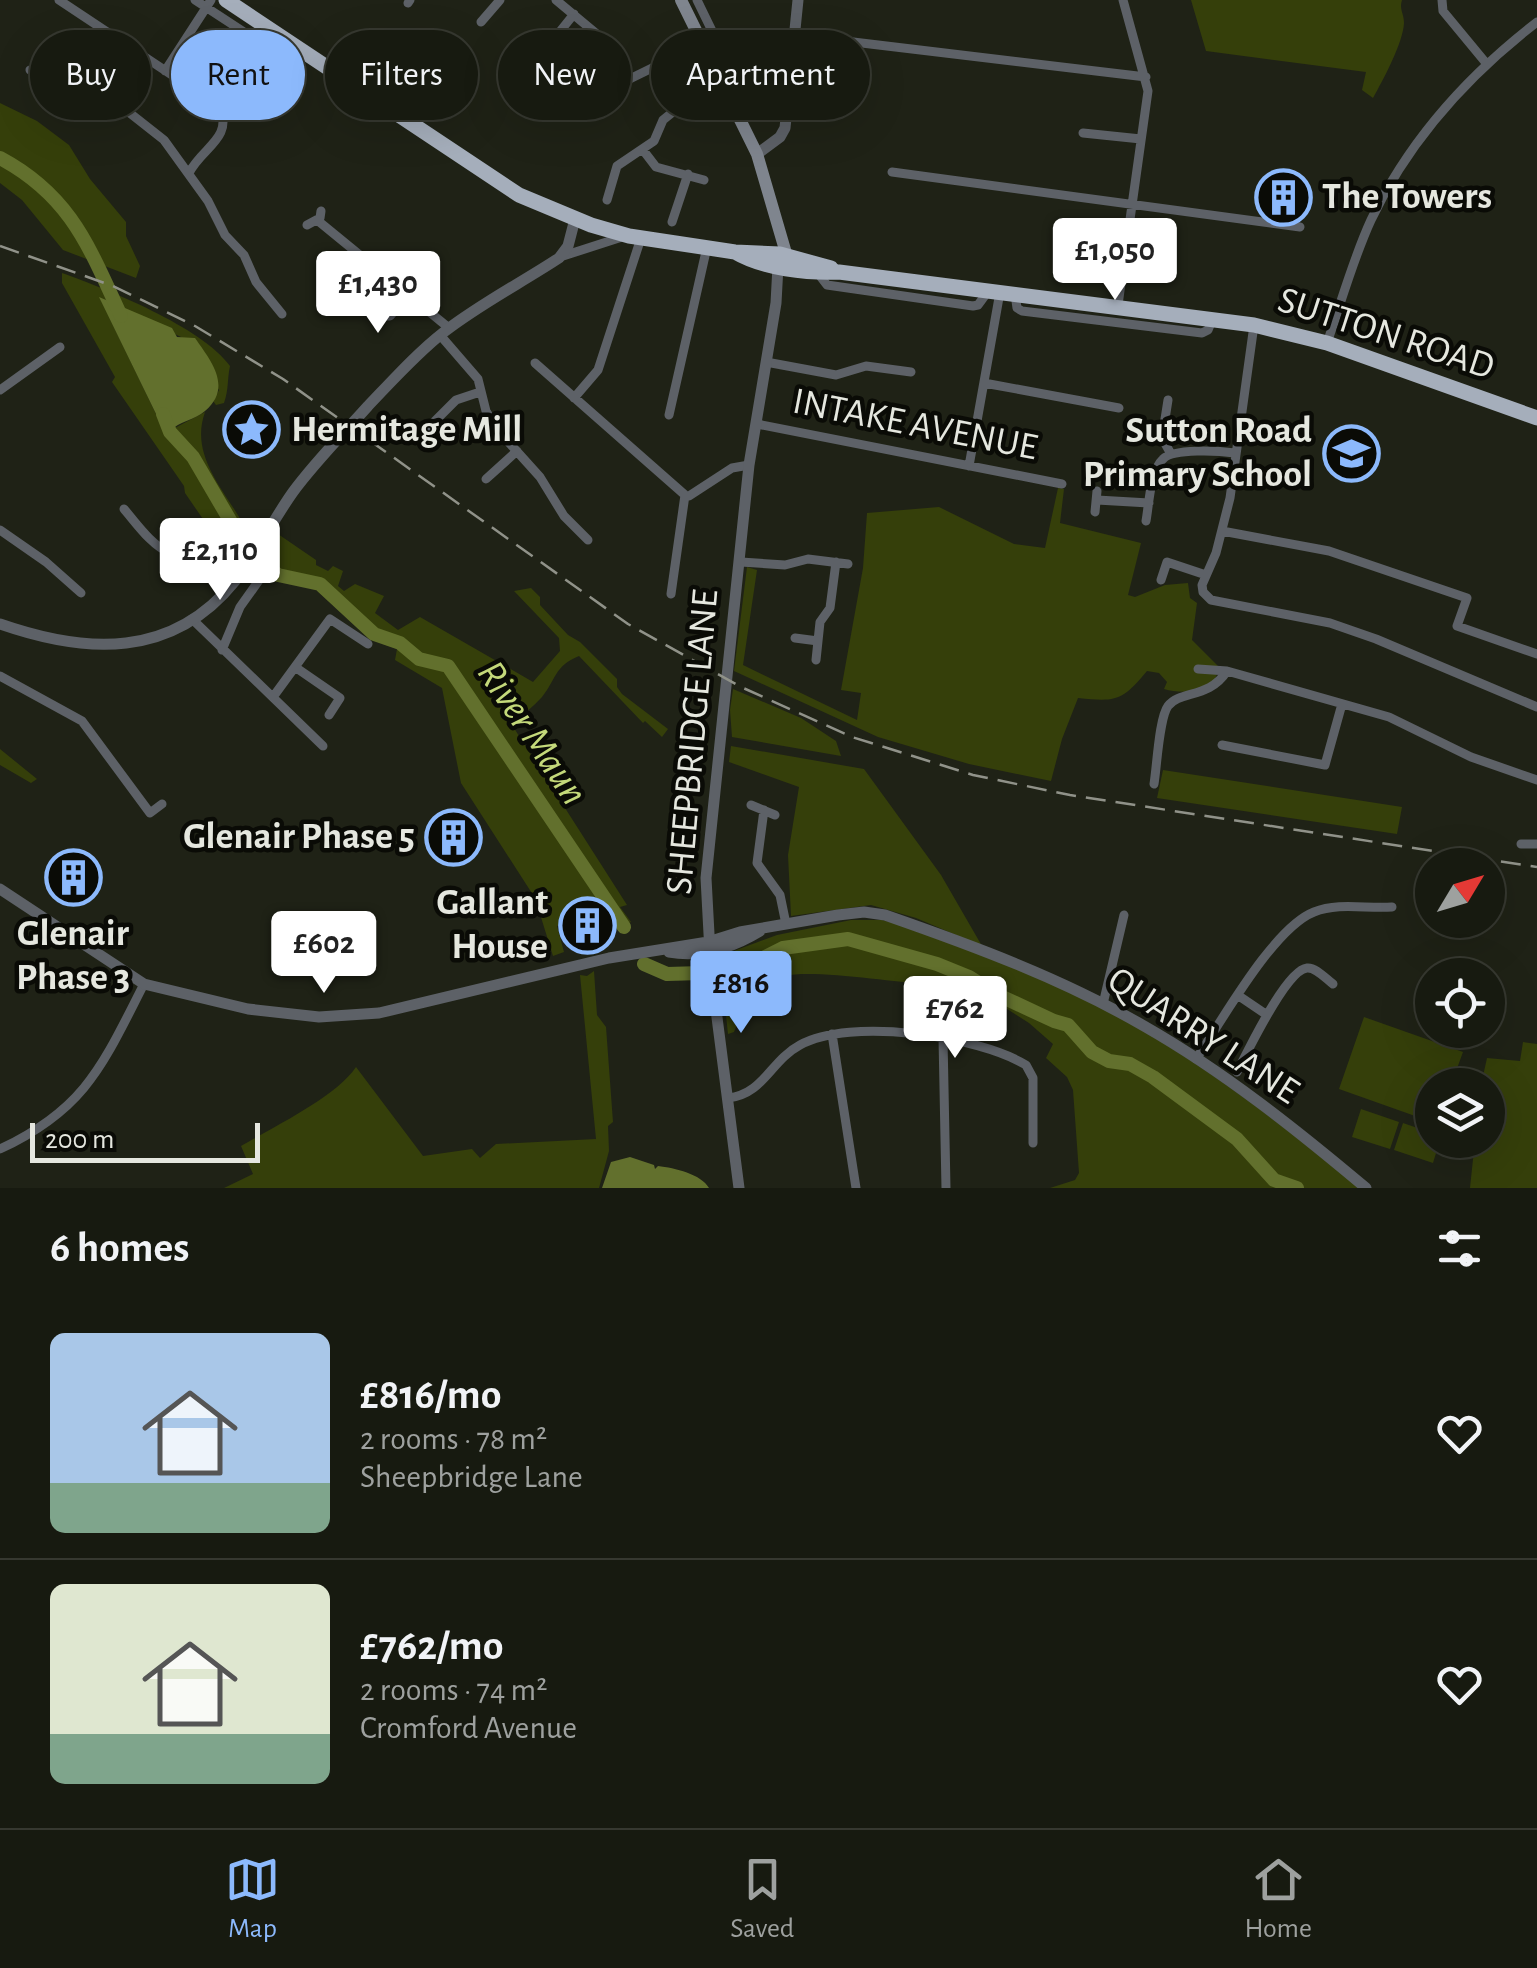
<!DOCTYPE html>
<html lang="en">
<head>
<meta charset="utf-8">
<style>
	body { margin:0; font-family:"Alegreya Sans",sans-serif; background:#202319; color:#f1f3f6; height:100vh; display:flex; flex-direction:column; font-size:38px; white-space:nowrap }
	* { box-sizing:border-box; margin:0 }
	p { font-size:32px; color:#9ea19f }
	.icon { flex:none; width:55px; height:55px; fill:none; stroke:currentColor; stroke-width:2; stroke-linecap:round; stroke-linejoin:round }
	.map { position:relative; height:1188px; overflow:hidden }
	.side { display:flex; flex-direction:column; background:#171a10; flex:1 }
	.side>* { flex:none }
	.top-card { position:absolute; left:30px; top:30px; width:1000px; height:90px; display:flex; gap:20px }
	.needle { width:65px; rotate:52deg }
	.tools { position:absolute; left:1415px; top:848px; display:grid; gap:20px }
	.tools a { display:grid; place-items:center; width:90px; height:90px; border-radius:50%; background:#171a10; box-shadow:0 10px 40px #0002,0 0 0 2px #363830; font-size:50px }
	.scale { position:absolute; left:30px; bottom:25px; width:230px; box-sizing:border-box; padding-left:10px; border:5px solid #e5e7df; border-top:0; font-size:28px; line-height:35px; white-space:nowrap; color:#e5e7df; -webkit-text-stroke:8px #0a0b06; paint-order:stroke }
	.price { position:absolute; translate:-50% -85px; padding:0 22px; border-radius:10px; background:#fff; color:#222; font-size:32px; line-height:65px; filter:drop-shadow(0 2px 5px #0008) }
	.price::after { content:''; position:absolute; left:50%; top:60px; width:30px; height:22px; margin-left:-15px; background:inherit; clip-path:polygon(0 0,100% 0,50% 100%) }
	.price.active { background:#8cb9fc; color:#111 }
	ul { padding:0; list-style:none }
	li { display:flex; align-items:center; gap:30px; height:250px; padding:0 50px }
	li+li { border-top:2px solid #363830 }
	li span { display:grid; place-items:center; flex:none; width:280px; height:200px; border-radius:15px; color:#555 }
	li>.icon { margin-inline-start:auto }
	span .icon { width:120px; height:120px; fill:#fffc; stroke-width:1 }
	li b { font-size:42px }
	h2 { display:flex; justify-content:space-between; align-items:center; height:120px; padding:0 50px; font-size:42px }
	.chip { padding:0 35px; border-radius:45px; background:#171a10; box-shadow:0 10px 40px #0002,0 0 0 2px #363830; font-size:35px; line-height:90px }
	.chip.active { background:#8cb9fc; color:#111 }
	.dock { display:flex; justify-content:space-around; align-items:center; height:140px; border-top:2px solid #363830; background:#171a10; font-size:28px; color:#9ea19f }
	.dock a { display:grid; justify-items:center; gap:5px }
	.dock .active { color:#8cb9fc }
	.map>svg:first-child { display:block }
</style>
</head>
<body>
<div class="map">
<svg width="1537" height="1188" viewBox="0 0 1537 1188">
	<rect width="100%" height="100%" fill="#1f2216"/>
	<path fill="#353f0a" d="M1191,0H1402C1399,10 1404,13 1404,23C1403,43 1383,80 1373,98L1362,90L1366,72L1206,51Z
		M0,103L37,121L69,145L90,179L126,222V236L140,266L136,278L63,250L22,200L0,183Z
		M62,273C107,289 202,327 230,366C227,380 229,389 224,403L216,405L213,401L219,390L181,337L100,298L158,418L169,431L205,412C187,462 236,500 252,542L250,548L241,543L235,532L225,543L218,541L185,493L184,486L112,382L115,377L62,283Z
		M1058,488L1064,489L1060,523L1141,543L1128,595L1135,597L1165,585L1188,583L1190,598L1197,603L1192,640L1218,666C1219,693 1184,695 1164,689L1167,682L1159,673L1147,671C1122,701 1117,702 1078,698L1062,739L1051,781L969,764L878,737L734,671L747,567L757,570L743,665L857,720L861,693L841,690L863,568L867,513L939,507L1014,544L1045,548Z
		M278,534L316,560V565L328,571L333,566L343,571L338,586L344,591L355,584L384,596L375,613L398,630L420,617L533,682L560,651L559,638L514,591L531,588L540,597V605L568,635L580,642L617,679V687L622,694L668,729L662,737L645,721L643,723L579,656C554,666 556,680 542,697C533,707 522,715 512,725L627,905L620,907L631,922L615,928L602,910L557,926L564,952L553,956L535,898L461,783L442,688L395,660L397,649L383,644L356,626L313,587L283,582L253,565Z
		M733,689L801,718L836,741L841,756L732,737L730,710Z
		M731,746L864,769L941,875L982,946L916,918L871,905L791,916L788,855L799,787L729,762Z
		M0,749L37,779L31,783L0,765Z
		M1163,770L1402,807L1397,834L1157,798Z
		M851,920H882L897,924C967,950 1037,973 1103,1008C1195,1057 1278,1121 1359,1188H1050L1075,1180L1079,1173L1073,1090L1067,1077L1046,1058L1053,1044L1029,1023L996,1002L972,1041L921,1027L923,984C897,982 807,969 787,976C761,985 743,1007 734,1032L728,1034L720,958L723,955L777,935Z
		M594,971L597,1015L606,1027L613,1122L608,1126L609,1151L599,1188H224L253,1174L241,1146C273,1127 336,1097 356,1067L423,1156L472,1149L480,1158L496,1144L596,1139L580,975L587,976Z
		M1364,1017L1463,1052L1451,1085H1432V1122L1339,1089Z
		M1523,1042L1537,1044V1188H1470L1475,1140H1488V1085H1481L1487,1058L1520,1061Z
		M1361,1109L1399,1122L1390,1149L1352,1137Z
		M1403,1123L1432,1133V1140H1440L1433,1163L1394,1150Z"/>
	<path fill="#62702d" d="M99,297L172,328L177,337L195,338C211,361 233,387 205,411C195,420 179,421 170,431L158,418Z
		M630,1157L654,1165L655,1169L658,1166C675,1168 701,1174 709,1188H602L611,1162Z"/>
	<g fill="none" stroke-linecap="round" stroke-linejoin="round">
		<path stroke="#62702d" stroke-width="14" d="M0,158C71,196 89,247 121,316
			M163,414L170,432L193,457L248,551L278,575L320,584L374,634L400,643L419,659L448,666L624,927
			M644,964L667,974L736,972L783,948L848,939L937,964L969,977L996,994L1054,1021L1068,1025L1092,1052L1109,1061L1130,1064L1153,1077L1237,1139L1274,1180L1297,1188"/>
		<path stroke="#5d6167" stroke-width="9" d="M59,0L220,107C233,139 202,147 189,173
			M195,0L250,36
			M556,0L604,40L624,82
			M1442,0L1443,11L1486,63
			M408,3L410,0
			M481,22L500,0
			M795,35L1146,77
			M30,70L43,69L66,77L112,99L164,140L208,201L225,235L244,255L256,282L282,314
			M165,71L211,0
			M521,80L574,14
			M597,95L703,43L714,35L697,0
			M1083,133L1141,139
			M643,150L656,167L704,180
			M892,172L1300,227
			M607,200L617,166L654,141L663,120L679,107L715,113L732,105
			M317,220L449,328
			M672,222L688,174
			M307,225L320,218L321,211
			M560,257L622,237
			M817,272L827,285L973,306L978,305L989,290
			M349,291L376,316H390L408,296
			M1015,294L1017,308L1022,311L1202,333L1208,330L1213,318
			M1118,305L1148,91L1123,0
			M1254,325L1230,498L1216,553L1202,585L1203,592L1211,600L1330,623L1376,639L1537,707
			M440,335L478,379L486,411L495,427L540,477L564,516L588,540
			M1327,343C1341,303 1353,259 1371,220C1409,140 1467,76 1537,22
			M766,362L836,375L866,366L911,372
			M535,363L685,495L689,496L732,468L749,465
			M984,383L1119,408
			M0,390L60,347
			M574,398L598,370L641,238
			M1168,400L1162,438L1171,454
			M669,415L707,247
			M757,424L1062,484
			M426,430L456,400L480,392
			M969,466L1000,292
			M486,479L517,451
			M1097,500L1149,503
			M124,509C137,524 151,545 170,553C193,563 216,563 238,577
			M1095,512L1097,491
			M1146,521C1149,505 1150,471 1163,459C1173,448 1220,451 1235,453
			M0,530L46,562L81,593
			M1222,531L1329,551L1467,598L1457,626L1537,654
			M741,562L785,565L808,559L848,564
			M1161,580L1167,562L1206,575
			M671,594L685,495
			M192,619L323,746
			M795,638L818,641
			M222,650L240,607L260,579
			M816,660L820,622L830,608L836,562
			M295,667L340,698L329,715
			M1198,669L1227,671L1389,717L1471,757L1537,780
			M0,676L82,721L150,813L162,804
			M273,697L330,619L368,644
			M1222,745L1325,765L1342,704
			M1154,784C1157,766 1159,718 1168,706C1180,690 1209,699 1227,671
			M751,805L775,815
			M764,810L757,863L780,895L786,924
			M1521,844H1537
			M1239,996L1267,1015
			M1103,1004L1124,915
			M832,1034L856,1188
			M943,1038L946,1188
			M1196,1059C1222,1021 1273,928 1314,912C1339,902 1366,909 1392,907
			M1237,1072C1247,1053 1286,970 1307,968C1316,967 1326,979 1333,984
			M728,1098C764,1094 770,1061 800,1045C850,1017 978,1036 1026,1065L1033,1078V1143
			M0,1149C86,1109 103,1064 144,984"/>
		<path stroke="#5d6167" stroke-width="11" d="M757,154L780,137L785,128L798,0
			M0,624C86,654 172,659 235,581C257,553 273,520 293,492C315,462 343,434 368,406C392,381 417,353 444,332C480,304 521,283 559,258L568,246L575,219
			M0,889L144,984L248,1009L319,1017L379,1013L609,958L708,942L740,932L838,915L864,912L885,915C974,946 1063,979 1144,1026C1223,1071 1297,1130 1366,1188
			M669,952C702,958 732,948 760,931
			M739,1188L711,971L706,878L749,465L776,303L778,266"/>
		<path stroke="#7f858e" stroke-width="12" d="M681,0L757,154L788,260"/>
		<path stroke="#a5aebb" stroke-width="15" d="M226,0L519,195L591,225L629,236L735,252L780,254L831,268
			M735,252C764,269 807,273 839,272L1254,325L1327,343L1537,418"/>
		<path stroke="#909289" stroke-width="2.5" stroke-dasharray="20 10" stroke-linecap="butt" d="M0,246L113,286L195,326L283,379L628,624L741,687L852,737L973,775L1070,795L1537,867"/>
	</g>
	<defs>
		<symbol id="building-ring" viewBox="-11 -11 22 22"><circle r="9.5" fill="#0a0b06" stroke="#8cb9fc" stroke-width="1.5"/><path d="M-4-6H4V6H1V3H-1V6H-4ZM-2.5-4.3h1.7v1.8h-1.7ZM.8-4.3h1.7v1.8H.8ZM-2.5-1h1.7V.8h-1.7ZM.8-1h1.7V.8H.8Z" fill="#8cb9fc"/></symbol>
		<symbol id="sight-ring" viewBox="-11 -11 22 22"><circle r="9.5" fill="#0a0b06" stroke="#8cb9fc" stroke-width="1.5"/><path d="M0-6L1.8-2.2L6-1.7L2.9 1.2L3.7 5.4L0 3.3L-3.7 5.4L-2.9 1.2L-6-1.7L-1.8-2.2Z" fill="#8cb9fc"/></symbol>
		<symbol id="school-ring" viewBox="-11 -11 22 22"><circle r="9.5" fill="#0a0b06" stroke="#8cb9fc" stroke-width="1.5"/><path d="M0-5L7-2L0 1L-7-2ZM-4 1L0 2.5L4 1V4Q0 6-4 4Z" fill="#8cb9fc"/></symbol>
	</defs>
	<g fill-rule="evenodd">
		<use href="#building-ring" x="1252" y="166" width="63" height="63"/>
		<use href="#sight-ring" x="220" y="398" width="63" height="63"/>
		<use href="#school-ring" x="1320" y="422" width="63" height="63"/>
		<use href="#building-ring" x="422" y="806" width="63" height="63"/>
		<use href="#building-ring" x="42" y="846" width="63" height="63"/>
		<use href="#building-ring" x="556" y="894" width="63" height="63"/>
	</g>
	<g text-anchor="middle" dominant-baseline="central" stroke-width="9" stroke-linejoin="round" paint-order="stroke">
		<g font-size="38" font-weight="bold" fill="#e5e7df" stroke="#0a0b06" text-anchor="end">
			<text x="1322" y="197" text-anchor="start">The Towers</text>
			<text x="291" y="430" text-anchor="start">Hermitage Mill</text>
			<text x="1312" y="431">Sutton Road<tspan x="1312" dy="44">Primary School</tspan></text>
			<text x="415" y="837">Glenair Phase 5</text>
			<text x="548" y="903">Gallant<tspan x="548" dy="44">House</tspan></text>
			<text x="73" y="934" text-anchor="middle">Glenair<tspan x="73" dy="44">Phase 3</tspan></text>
		</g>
		<g font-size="38" fill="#e5e7df" stroke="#0a0b06">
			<text transform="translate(1386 334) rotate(18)">SUTTON ROAD</text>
			<text transform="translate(915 425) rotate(11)">INTAKE AVENUE</text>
			<text transform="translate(693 742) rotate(-85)">SHEEPBRIDGE LANE</text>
			<text transform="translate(1203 1036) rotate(33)">QUARRY LANE</text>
		</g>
		<g font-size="40" font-style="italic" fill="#c4d97a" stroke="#0a0b06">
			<text transform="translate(532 733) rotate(56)">River Maun</text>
		</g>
	</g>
</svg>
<div class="tools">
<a><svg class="needle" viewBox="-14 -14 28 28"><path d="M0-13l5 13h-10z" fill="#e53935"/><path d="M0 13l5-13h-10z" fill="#9ea19f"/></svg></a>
<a><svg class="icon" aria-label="locate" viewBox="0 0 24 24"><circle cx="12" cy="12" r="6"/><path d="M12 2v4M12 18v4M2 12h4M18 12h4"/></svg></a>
<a><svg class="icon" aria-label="layers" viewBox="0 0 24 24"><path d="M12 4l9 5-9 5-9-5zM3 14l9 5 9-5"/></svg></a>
</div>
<div class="scale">200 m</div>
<b class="price" style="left:1115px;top:303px">£1,050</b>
<b class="price" style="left:378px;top:336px">£1,430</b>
<b class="price" style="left:220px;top:603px">£2,110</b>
<b class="price" style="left:324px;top:996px">£602</b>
<b class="price active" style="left:741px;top:1036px">£816</b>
<b class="price" style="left:955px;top:1061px">£762</b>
<div class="top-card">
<a class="chip">Buy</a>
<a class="chip active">Rent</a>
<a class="chip">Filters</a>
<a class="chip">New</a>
<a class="chip">Apartment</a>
</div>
</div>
<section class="side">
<h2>6 homes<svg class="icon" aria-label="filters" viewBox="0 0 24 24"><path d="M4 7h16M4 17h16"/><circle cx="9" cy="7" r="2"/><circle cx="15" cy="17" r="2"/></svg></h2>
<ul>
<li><span style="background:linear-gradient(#a9c7e8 75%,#7fa58c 0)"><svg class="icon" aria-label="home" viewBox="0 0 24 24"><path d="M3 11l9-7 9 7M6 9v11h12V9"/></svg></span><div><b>£816/mo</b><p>2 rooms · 78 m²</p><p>Sheepbridge Lane</p></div><svg class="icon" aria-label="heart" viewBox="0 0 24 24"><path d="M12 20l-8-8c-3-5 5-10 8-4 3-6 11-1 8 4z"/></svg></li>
<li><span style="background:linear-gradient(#dfe7d0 75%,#7fa58c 0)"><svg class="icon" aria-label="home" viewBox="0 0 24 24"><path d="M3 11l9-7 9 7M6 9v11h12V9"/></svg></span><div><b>£762/mo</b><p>2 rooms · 74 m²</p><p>Cromford Avenue</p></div><svg class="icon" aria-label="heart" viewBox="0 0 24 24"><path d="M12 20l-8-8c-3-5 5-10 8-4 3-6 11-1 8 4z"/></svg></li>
</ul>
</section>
<nav class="dock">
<a class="active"><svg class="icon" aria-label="map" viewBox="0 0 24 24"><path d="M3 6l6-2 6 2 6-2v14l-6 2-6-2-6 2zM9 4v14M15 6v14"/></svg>Map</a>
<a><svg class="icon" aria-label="saved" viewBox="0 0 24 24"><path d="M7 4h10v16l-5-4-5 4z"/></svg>Saved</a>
<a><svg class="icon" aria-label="home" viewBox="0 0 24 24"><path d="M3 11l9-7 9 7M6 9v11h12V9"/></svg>Home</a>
</nav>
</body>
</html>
